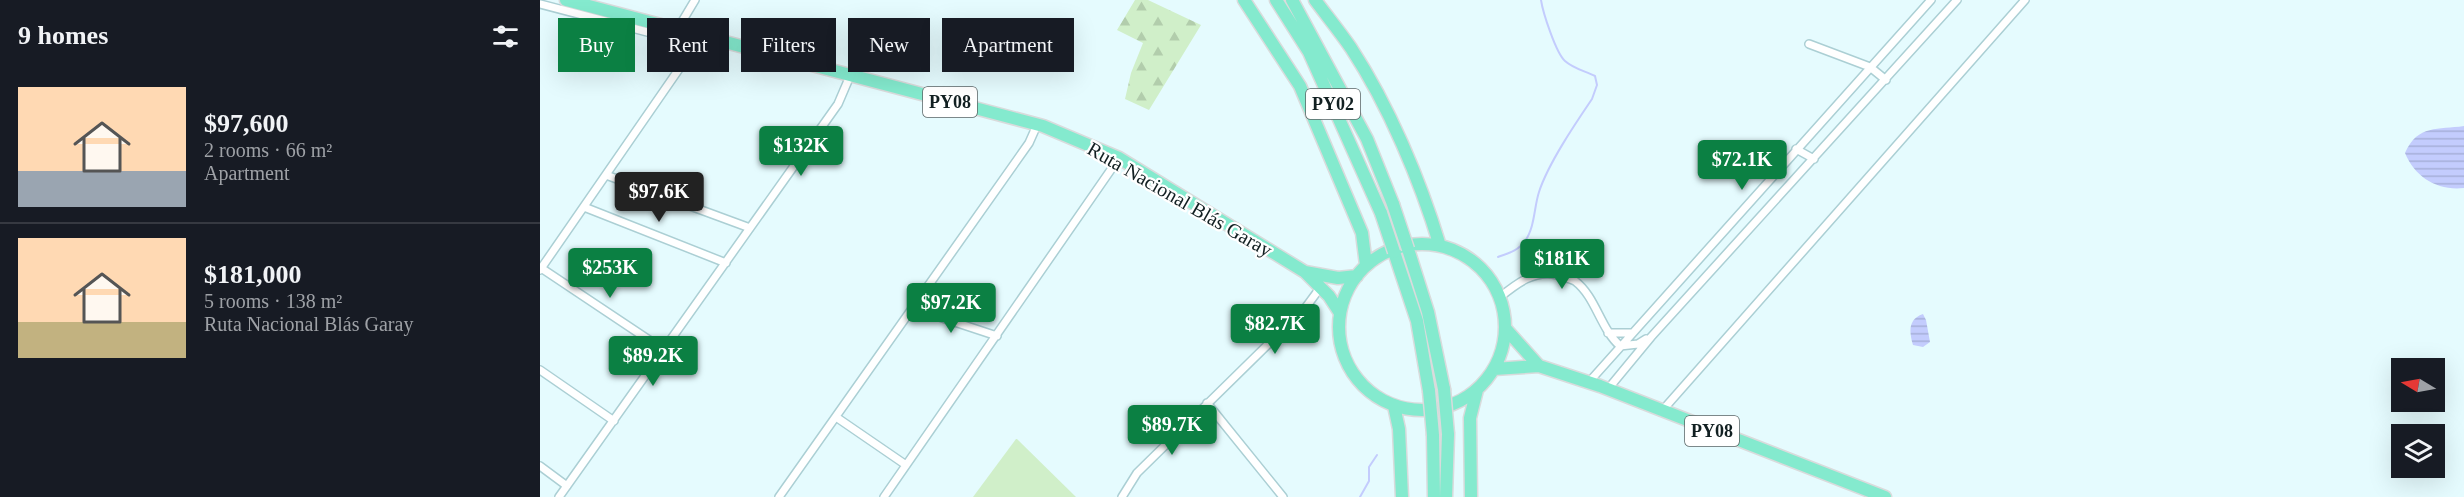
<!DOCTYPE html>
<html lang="en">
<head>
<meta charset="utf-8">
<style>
	body { margin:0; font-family:"Times New Roman",serif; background:#20242c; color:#f1f3f6; height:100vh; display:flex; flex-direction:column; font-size:22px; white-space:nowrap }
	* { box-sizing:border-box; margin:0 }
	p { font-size:20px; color:#9ea1a6 }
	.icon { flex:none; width:33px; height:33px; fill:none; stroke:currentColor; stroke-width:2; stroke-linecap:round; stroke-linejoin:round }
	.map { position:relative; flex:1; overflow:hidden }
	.details { display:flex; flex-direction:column; background:#171b24; width:540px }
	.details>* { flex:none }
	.banner { position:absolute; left:18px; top:18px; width:570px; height:54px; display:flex; gap:12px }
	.needle { width:39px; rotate:280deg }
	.controls { position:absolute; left:1851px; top:358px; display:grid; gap:12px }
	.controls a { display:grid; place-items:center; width:54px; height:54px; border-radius:0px; background:#171b24; box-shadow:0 6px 24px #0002; font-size:30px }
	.price { position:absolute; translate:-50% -51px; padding:0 14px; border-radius:6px; background:#0b8043; color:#fff; font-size:20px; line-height:39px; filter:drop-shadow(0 2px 3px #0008) }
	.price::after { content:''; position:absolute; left:50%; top:36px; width:18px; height:14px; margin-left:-9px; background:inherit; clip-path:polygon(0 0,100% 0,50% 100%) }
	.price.selected { background:#222; color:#fff }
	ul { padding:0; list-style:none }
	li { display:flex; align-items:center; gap:18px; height:150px; padding:0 18px }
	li+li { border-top:2px solid #363941 }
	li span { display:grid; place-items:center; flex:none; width:168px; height:120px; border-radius:0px; color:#555 }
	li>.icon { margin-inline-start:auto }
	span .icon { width:72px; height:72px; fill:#fffc; stroke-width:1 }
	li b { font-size:26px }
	h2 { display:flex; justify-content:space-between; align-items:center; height:72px; padding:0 18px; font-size:26px }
	.tag { padding:0 21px; border-radius:0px; background:#171b24; box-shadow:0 6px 24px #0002; font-size:21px; line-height:54px }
	.tag.selected { background:#0b8043; color:#fff }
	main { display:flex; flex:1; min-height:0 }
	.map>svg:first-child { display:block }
</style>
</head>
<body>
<main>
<section class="details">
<h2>9 homes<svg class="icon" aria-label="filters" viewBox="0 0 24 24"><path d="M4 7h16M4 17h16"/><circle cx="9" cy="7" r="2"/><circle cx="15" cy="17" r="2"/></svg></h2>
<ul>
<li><span style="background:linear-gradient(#ffd9b3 70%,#9aa5b1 0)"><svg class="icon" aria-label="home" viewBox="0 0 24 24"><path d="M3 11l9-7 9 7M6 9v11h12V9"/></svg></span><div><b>$97,600</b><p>2 rooms · 66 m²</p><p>Apartment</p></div></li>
<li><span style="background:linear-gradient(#ffd9b3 70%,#c2b280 0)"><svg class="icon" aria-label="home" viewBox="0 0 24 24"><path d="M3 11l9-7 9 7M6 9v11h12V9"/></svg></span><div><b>$181,000</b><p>5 rooms · 138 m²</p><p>Ruta Nacional Blás Garay</p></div></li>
</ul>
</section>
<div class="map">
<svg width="1924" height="497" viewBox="0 0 1924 497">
	<defs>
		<pattern id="forest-firs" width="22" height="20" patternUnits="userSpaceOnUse" patternTransform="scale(1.5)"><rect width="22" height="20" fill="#d0efc9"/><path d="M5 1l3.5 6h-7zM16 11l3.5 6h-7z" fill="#b2cdac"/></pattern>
		<pattern id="water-rules" width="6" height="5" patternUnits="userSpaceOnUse" patternTransform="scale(1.5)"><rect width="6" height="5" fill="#c3ccfd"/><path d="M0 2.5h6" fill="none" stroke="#a6afd9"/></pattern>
	</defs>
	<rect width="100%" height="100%" fill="#e5fbfe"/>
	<path fill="#d0efc9" d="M476,439H477L536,497H433Z"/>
	<path fill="url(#forest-firs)" d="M595,0H608L661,25L609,110L585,99L591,73L603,43L577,30Z"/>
	<path fill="url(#water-rules)" d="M1924,126V188C1897,191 1875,177 1865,153C1878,124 1898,130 1924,126Z
		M1383,314L1386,320L1390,342L1383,347L1373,345C1369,332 1368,319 1383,314Z"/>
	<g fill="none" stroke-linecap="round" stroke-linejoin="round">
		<path stroke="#c3ccfd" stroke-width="2" d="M958,257C969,253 979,250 985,241C995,227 994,207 999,192C1008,164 1035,124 1052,99L1057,85L1055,76C1045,71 1034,69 1025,61C1016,53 1003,13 1001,0
			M820,497L829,481V467L837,455"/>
		<defs>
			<path id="street" d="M0,4L134,39L148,56
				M137,30L155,0
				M1269,44L1330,67L1346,80
				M1256,149L1274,159
				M66,175L210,228
				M44,207L186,263
				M1,268L124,350
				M0,270L148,56L156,36
				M960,297C976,284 995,269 1017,275C1022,277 1030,278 1035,281C1056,297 1060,328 1080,346L1098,344L1106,339
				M372,308L457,336
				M1068,333H1092
				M0,370L74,421
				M1049,382L1391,0
				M1068,389L1111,337L1417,0
				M667,403L743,497
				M1121,412L1485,0
				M296,417L366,465
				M0,466L27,486
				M19,497L298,104L310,76
				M239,497L489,143L497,125
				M344,497L579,158
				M582,497L597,473L766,307L780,288"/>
			<path id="highway" d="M26,0L503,126L579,158L765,272L789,296L800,313
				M704,0L760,86L822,233L826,265
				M736,0L769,52L841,213
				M752,0L827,139L853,204
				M775,0C787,16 800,32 811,48C849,106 880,180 900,246
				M799 327a83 83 0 1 1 166 0a83 83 0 1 1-166 0Z
				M868,249L888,312L904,389
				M854,252L877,321L889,391
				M765,272L798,278L817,276
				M965,328L999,366
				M954,369L999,366L1060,386L1345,497
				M854,406L859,429L862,497
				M893,435L894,497
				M906,497L908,434
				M931,497L930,418L937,390"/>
		</defs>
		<use href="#street" stroke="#abcfd4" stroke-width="10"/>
		<use href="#highway" stroke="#d9dbdc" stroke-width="15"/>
		<use href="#street" stroke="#fff" stroke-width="7"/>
		<use href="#highway" stroke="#84eace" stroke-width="12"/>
		<defs>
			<path id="highway-bridge" d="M853,204L868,249
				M841,213L854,252
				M904,389L908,434
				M889,391L893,435"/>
		</defs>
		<use href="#highway-bridge" stroke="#d9dbdc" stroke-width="15" stroke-linecap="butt"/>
		<use href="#highway-bridge" stroke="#84eace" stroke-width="12"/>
	</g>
	<g text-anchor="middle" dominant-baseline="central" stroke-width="4.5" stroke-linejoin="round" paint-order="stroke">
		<g fill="#fff" stroke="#596364" stroke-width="1.5">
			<rect x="383" y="87" width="54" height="30" rx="4.5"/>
			<rect x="766" y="89" width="54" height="30" rx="4.5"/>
			<rect x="1145" y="416" width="54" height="30" rx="4.5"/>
		</g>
		<g font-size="18" font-weight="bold" fill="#122022">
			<text x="410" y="102">PY08</text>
			<text x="793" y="104">PY02</text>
			<text x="1172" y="431">PY08</text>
		</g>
		<g font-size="20" fill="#122022" stroke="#fff">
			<text transform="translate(640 199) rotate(30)">Ruta Nacional Blás Garay</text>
		</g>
	</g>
</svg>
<div class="controls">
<a><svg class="needle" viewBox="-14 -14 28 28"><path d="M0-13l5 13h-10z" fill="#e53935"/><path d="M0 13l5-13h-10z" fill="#9ea1a6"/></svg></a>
<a><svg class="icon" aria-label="layers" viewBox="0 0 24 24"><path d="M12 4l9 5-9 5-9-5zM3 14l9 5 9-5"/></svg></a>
</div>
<b class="price" style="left:261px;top:177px">$132K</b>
<b class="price" style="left:1202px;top:191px">$72.1K</b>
<b class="price selected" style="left:119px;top:223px">$97.6K</b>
<b class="price" style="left:1022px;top:290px">$181K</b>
<b class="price" style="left:70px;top:299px">$253K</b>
<b class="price" style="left:411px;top:334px">$97.2K</b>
<b class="price" style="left:735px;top:355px">$82.7K</b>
<b class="price" style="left:113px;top:387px">$89.2K</b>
<b class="price" style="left:632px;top:456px">$89.7K</b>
<div class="banner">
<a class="tag selected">Buy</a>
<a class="tag">Rent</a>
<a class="tag">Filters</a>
<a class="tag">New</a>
<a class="tag">Apartment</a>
</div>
</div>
</main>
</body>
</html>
